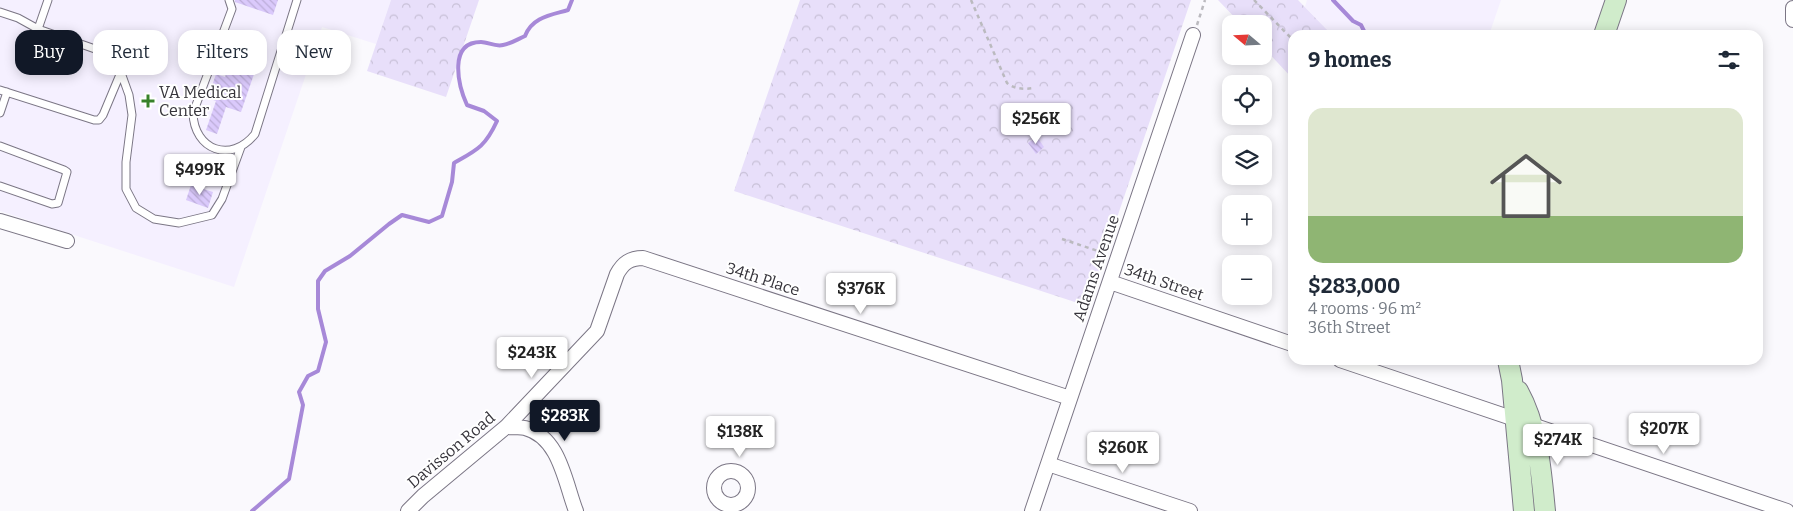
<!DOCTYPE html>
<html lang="en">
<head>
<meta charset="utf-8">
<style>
	body { margin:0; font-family:Bitter,serif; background:#f2f2f3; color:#1f2937; height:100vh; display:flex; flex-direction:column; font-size:19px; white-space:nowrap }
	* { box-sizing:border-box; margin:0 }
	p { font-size:16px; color:#747a83 }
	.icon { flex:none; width:28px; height:28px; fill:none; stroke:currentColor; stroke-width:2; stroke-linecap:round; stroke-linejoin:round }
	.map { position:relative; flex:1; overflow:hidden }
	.sheet { position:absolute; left:1288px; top:30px; width:475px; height:335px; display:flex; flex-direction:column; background:#fff; border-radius:15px; box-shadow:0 2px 12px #0003 }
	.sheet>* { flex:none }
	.guide { position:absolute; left:15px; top:30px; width:475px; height:45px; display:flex; gap:10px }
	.needle { width:32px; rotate:289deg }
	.buttons { position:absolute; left:1222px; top:15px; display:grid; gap:10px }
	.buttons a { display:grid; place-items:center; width:50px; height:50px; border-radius:10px; background:#fff; box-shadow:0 2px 12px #0003; font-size:25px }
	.price { position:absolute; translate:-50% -42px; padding:0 11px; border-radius:5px; background:#fff; color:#222; font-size:16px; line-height:32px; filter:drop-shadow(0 1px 2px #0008) }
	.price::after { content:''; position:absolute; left:50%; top:30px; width:15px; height:11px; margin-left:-8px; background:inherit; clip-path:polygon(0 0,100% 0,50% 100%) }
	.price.on { background:#111827; color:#fff }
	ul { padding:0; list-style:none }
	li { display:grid; align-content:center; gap:10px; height:265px; padding:0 20px }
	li+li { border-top:1px solid #e0e1e3 }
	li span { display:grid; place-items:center; height:155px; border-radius:15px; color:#555 }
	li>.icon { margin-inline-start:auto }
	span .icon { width:90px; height:90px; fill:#fffc; stroke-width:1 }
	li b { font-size:21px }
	h2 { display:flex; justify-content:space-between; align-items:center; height:60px; padding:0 20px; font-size:21px }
	.tag { padding:0 18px; border-radius:15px; background:#fff; box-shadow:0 2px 12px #0003; font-size:18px; line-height:45px }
	.tag.on { background:#111827; color:#fff }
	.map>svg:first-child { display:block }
</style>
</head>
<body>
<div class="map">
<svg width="1793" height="511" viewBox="0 0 1793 511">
	<defs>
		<pattern id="forest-crowns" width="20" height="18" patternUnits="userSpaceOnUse" patternTransform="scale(1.25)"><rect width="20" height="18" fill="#e8dffa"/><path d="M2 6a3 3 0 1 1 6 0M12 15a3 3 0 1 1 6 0" fill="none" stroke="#c8c0d7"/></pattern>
		<pattern id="building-back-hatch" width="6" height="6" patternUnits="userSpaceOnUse" patternTransform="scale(1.25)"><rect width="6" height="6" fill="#dac9fb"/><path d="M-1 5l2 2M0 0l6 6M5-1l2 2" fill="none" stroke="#bcadd8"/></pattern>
	</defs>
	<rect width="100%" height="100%" fill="#faf9fd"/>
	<path fill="#f5f0ff" d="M0,0H391L376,44L322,27L234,287L0,211Z
		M1307,0H1501L1489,35H1332L1305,7Z"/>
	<path fill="url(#forest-crowns)" d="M391,0H479L446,97L367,71Z
		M800,0H1191L1087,306L734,191Z
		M1218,0H1298L1332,35H1292V78L1264,48V24H1241Z"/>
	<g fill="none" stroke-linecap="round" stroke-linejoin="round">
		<path stroke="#a789d8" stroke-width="4" d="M1333,0L1353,21L1361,25L1366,35
			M252,511L289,479L303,405L299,392L308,376L318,371L326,342L318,309V281L325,271L350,256L389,224L402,215L429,222L442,216L452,182L454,163C477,150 485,147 497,121L484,111L467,105C458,85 448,42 481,42C488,42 495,47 503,45C510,44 518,39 525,36C532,17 551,15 568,10L572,0"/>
	</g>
	<path fill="url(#building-back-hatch)" d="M235,0H278L273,15L235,2Z
		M236,36L264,45L241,112L226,107L217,134L206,130L216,101L208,98L216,74L225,77L234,50L230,48L233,38L235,39Z
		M1037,137L1044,147L1036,154L1028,143Z
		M191,185L213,192L208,208L186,200Z"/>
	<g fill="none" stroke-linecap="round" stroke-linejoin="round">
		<defs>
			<path id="lane" d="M48,0L38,29L115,56L129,95L132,115L126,162V189L136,208L154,219L179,223L212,215L222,199L241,147
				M229,0L232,9L193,113C194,150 231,164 255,134L297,0
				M0,12L18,18L38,29
				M0,90L94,120H99L103,115L121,72
				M0,113L7,92
				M0,146L64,170L67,172L58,203L52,204L0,186"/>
			<path id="street" d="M1793,8V20
				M0,221L67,241
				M1110,282L1292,344
				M1340,360L1787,511
				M506,427C512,427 520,427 525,428C560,437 565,483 576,511
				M1048,464L1190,511
				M714 488a17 17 0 1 1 34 0a17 17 0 1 1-34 0Z
				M408,511L423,496L506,427L597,331L617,274C623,263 630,258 643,258L1070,398
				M1032,511L1193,35"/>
			<path id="secondary" d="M1604,35L1616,0
				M1508,360L1512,380L1524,511
				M1518,391C1538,427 1541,470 1545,511"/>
		</defs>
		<use href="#lane" stroke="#7b7685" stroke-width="9"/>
		<use href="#street" stroke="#7b7685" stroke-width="16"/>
		<use href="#secondary" stroke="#7b7685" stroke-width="22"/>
		<path stroke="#bbbabf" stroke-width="2.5" stroke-dasharray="4 4" stroke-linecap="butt" d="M971,0L1007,83C1016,90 1025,89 1035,88
			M1254,0L1292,39
			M1197,25L1205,0
			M1062,239L1107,254"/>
		<use href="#lane" stroke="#fff" stroke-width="7"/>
		<use href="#street" stroke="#fff" stroke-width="14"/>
		<use href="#secondary" stroke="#d0eccb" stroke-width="20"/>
	</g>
	<path fill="#38822a" stroke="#fff" stroke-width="2" d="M145.5 93.5h5v5h5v5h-5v5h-5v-5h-5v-5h5z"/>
	<g text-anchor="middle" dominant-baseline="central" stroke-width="4" stroke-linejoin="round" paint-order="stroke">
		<g font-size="16" fill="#36343b" stroke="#fff" text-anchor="start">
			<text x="159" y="92">VA Medical<tspan x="159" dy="18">Center</tspan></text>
		</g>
		<g font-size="16" fill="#36343b" stroke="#fff">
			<text transform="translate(1096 268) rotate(-71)">Adams Avenue</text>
			<text transform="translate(763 279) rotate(18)">34th Place</text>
			<text transform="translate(1164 282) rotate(19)">34th Street</text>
			<text transform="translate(451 450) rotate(-40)">Davisson Road</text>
		</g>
	</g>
</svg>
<div class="buttons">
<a><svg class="needle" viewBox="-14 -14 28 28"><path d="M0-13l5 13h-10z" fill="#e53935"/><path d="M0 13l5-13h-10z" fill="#747a83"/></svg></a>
<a><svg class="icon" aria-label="locate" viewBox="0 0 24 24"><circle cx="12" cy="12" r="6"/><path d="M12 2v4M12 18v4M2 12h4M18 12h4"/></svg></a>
<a><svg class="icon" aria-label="layers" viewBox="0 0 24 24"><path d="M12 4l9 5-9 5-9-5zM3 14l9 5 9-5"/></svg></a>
<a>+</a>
<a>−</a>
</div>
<b class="price" style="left:1036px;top:145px">$256K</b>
<b class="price" style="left:200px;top:196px">$499K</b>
<b class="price" style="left:861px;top:315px">$376K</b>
<b class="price" style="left:532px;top:379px">$243K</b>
<b class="price on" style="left:565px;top:442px">$283K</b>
<b class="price" style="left:1664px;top:455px">$207K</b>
<b class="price" style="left:740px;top:458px">$138K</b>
<b class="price" style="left:1558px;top:466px">$274K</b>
<b class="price" style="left:1123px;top:474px">$260K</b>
<div class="guide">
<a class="tag on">Buy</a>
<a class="tag">Rent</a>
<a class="tag">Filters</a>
<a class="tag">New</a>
</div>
<section class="sheet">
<h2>9 homes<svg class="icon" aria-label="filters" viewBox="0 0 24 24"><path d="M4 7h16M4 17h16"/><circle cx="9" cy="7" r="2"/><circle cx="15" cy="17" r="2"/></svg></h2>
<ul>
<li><span style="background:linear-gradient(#dfe7d0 70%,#8fb573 0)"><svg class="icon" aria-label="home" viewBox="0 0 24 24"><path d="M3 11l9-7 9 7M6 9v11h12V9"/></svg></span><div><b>$283,000</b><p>4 rooms · 96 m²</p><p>36th Street</p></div></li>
</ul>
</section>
</div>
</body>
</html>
